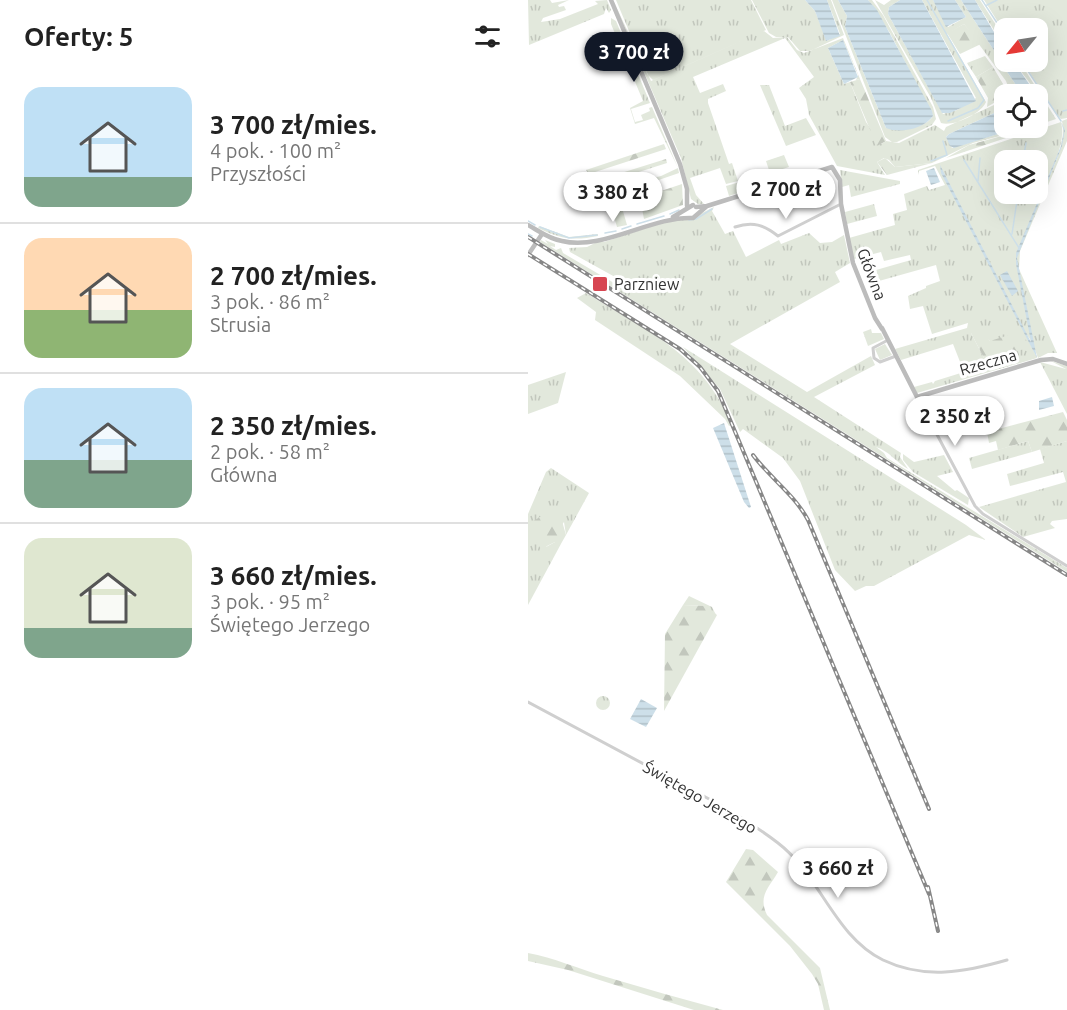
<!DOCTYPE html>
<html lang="pl">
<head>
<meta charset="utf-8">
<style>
	body { margin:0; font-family:Ubuntu,sans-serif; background:#f6f6f6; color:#222; height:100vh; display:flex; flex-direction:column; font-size:22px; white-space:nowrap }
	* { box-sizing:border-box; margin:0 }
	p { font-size:20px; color:#767676 }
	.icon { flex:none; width:33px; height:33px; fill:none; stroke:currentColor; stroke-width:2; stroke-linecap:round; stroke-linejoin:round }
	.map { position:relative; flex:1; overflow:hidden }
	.details { display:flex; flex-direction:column; background:#fff; width:528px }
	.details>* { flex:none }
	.needle { width:39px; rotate:240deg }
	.fabs { position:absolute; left:466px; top:18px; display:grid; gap:12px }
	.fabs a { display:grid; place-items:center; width:54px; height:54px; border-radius:12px; background:#fff; box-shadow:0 6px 24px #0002; font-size:30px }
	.price { position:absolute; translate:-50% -51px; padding:0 14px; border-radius:21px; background:#fff; color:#222; font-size:20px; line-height:39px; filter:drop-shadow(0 2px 3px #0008) }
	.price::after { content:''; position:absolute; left:50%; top:36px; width:18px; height:14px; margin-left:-9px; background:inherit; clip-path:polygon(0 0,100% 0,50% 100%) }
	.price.selected { background:#111827; color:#fff }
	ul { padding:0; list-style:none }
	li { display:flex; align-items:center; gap:18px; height:150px; padding:0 24px }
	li+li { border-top:2px solid #e0e0e0 }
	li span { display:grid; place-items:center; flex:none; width:168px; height:120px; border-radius:18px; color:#555 }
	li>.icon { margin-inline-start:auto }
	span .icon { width:72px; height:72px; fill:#fffc; stroke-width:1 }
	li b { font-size:26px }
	h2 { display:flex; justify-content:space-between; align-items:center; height:72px; padding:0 24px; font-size:26px }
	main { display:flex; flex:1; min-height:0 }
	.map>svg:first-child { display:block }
</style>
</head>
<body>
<main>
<section class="details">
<h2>Oferty: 5<svg class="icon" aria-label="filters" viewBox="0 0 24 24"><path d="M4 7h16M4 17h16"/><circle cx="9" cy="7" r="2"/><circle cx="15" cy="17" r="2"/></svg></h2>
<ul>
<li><span style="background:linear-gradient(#bfe0f5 75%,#7fa58c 0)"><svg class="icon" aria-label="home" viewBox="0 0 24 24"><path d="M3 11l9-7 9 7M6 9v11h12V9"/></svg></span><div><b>3 700 zł/mies.</b><p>4 pok. · 100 m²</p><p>Przyszłości</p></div></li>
<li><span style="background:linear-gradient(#ffd9b3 60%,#8fb573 0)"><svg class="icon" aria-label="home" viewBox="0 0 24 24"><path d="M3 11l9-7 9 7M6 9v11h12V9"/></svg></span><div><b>2 700 zł/mies.</b><p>3 pok. · 86 m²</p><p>Strusia</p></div></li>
<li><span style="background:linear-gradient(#bfe0f5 60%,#7fa58c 0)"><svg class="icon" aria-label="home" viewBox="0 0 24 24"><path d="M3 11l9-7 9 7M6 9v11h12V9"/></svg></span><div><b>2 350 zł/mies.</b><p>2 pok. · 58 m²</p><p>Główna</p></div></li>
<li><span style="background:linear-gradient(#dfe7d0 75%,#7fa58c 0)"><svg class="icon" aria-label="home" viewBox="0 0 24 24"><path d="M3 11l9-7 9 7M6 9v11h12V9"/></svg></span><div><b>3 660 zł/mies.</b><p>3 pok. · 95 m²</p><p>Świętego Jerzego</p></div></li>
</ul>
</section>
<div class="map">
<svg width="539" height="1010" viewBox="0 0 539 1010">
	<defs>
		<pattern id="grass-tufts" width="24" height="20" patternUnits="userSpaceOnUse" patternTransform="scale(1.5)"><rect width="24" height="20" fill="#e2e8dc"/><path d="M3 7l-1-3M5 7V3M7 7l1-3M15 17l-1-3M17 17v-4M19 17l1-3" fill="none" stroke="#c2c7bd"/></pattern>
		<pattern id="forest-firs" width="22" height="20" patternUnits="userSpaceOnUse" patternTransform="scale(1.5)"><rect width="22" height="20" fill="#e2e8dc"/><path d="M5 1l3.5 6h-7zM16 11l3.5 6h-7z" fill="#c2c7bd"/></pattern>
		<pattern id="water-rules" width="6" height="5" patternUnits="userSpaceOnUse" patternTransform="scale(1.5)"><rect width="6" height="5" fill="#cddfe9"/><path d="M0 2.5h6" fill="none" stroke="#b0c0c8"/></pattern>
	</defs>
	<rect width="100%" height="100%" fill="#fff"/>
	<path fill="url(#grass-tufts)" fill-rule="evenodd" d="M0,0H22L24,3L41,0L30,5L31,7L36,6L38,10L15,18L13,22L32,19L70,4L67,1L79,0L83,10L81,13L78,8L76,14L1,45Z
		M85,0L123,81L236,31L245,38L259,37L269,50L276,53L315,38L332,79L328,80L330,75L315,40L300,48L316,84L322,82L338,122L353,144L358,141L371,143L407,125L416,131L418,127L477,100V108L421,134L418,137L424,148L489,128H503L445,143L404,163L367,167L361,160L356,158L349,162L357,175L309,166L281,115L278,99L271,88L286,77L257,38L165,77L172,93L195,84L198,91L180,99V103L201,164L204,163L210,181L198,184L192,168L162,178L168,195L176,204H170L163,199L153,158Z
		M88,0H223L238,30L125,80L119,74Z
		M224,0H277L287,11L299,41L312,34L299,0H303L316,35L282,51H272L260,37H248L241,33Z
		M304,0H310L319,16L317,27L358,128C373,127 395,131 405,116L362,33L340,0H344L355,15L405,107L408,119L404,125L369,142H364L357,137Z
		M347,0L356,5L363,0H372L361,7L360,14L415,114L429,110L448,98L394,0H405L420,27L438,17L427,0H433L467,52L476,46L447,0H452L477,39V69L494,94H483L478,81L436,24L419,34L458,102C453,114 425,127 413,123L403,98Z
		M456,0H539V118L533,119L529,115L495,62H510V28H477V33Z
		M83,18L88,21L122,103L103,109L107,122L115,120L113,115L122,111L121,108L124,107L150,168L126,118L107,124L102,108L115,101L83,24Z
		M457,56L465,67L448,77L439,63Z
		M486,62H492L528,119L510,125V118L519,113L510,94Z
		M232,85H241L257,126L278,118L288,135L258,146Z
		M539,119V141L492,251L491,269L529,353H520L510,358L504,342L496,331L509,358L389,393L386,387L404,382L405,384L407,381L436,372L425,344L373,360L367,349L439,328L440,323L404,334L395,306L382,309L380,296L398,288V286L412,281L408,265L351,281L348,270L383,260L382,255L356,261L353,252L326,259L321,238L367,225L365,214L379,210L376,194L399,186L401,190L417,185L407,166L391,171L390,175V170L533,122C539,144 521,174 512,195C523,172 539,145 534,121ZM477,160H510V194H477ZM443,333L458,337L462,341L457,360Z
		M312,170L372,181V184L323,197L321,185L314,187Z
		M212,182L216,191L201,196L198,186Z
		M346,204L349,216L319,224L317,212Z
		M186,207L184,211L197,234L205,231L218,257L251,240L253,244L281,233L292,243L304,242L316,235L322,263L307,272L312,282L202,344L279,392L343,356L347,365L286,397L373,453L372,457L380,469C368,462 361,451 348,447L356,453L359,458L539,568V572L12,242L13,240L20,244L17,240L27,244V247L22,246L28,250L33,248L35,253L103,293L105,287L42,252L41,248L59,247L73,240L76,242L145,219H162Z
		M11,226L41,237L70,234V236C46,241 32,239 10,228Z
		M58,293C120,332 174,353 204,425L201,426L197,419L152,376L67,320L68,312L49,298Z
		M343,329L344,333H353L356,339L340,346L335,332Z
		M155,347L438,525L458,540L441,535L346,586H338L327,591L307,570L272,481L255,458L215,429L212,432L192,389Z
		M523,361L539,366V414L512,362L538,369Z
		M38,372L30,403L0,414V385Z
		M500,441L504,452L444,469L441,458Z
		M539,441V519L524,521L522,524L527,528L495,537L451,507L538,482L535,472L482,486L479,474L516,463L512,449Z
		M375,454L386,462L416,455L425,472L409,476L427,491L429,490L441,498L440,505L385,472L375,460Z
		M23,468L61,493L38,535L36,522L18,547L27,542H34L0,605V514L18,472Z
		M161,596L184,607L188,615L177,606L155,605Z
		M68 703a7 7 0 1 1 14 0a7 7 0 1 1-14 0Z"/>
	<path fill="url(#forest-firs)" d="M436,24L453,44L432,54L419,33Z
		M465,67L481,94L459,107L460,98L448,77Z
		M332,79L358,141L349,146L322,82Z
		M503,128H508L418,158L441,145Z
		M136,144L138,149L61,174L58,170Z
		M357,158L367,167L404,163L359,175L349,162Z
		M138,159L139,163L92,178L90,174Z
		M150,168L151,173L90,194L99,225L89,227L82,203L71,197L69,192L133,176Z
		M154,184L155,205L116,219L112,198Z
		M454,330L462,341L494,331L500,344L496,349L457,360L443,333Z
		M535,412L539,420V441L504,452L500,441L470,450L468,441L461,443L459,432Z
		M21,511L32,514L38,535L34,542H27L13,549L1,531V524Z
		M155,605L178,606L189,615L136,711L137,634Z
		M218,849L225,850L250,872C240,889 230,896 239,915L292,968L302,1010H296L290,984L284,974L262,946L198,882Z
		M0,953C26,958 49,968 75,976C115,988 155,999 195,1010H166L40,970L0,961Z"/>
	<path fill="#e2e8dc" d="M256,155L261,167L242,173L238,161Z
		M357,344L364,355L352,360L347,349Z"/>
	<path fill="url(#water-rules)" d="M277,0H299L312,36L298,41L287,11Z
		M310,0H340L349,10L404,111L405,116C396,129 371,134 358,128L317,27L319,16Z
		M372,0H394L448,101L422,113H414L360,14L361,7Z
		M405,0H427L438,17L418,27Z
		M433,0H447L476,49L467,52Z
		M315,40L330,77L316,84L300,48Z
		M477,54V62H486L508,94H494L473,63L472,57Z
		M477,108V128H489L426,148L422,146L418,137L421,134Z
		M533,122L537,130L534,146L489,258L509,358L413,173L412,165L503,342L488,264V253L533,146L536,131Z
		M406,168L412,182L403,185L398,171Z
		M479,271L490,291L484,296L472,275Z
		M524,397L526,406L511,410V401Z
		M196,423L223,507L221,508L216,502L185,428Z
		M113,699L129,708L118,727L102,719Z"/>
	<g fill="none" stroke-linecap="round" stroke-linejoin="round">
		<path stroke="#cddfe9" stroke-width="1.5" d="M399,0L456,100L450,108L420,121
			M454,0L477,35
			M459,5L469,0
			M494,62L533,121
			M535,111L539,110
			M436,160L491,248
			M495,160L498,143
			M403,161L419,155L415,141
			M450,181L452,158
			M142,214L151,210
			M161,220L168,219L184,209
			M0,221L7,225
			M109,224L136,216
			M12,227L41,238L69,235
			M94,229L103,226
			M77,233L88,231
			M0,234L4,236
			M484,234L490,194"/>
		<path stroke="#cfcfcf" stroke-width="3" d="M207,227C225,221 236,225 250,236L313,204
			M360,340L345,348L346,358L352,362L368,356
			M389,397L447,506L455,514L539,566
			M0,702C47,727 94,752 140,777C178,797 216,817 250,843C292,875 306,936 355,960C397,980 437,972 479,960"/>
		<path stroke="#bcbcbc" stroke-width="4.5" d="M83,0L152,164L159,189V206
			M168,207L179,206
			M145,217L165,205
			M0,225C11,231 21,239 34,241C75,251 123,216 165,218L179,206L304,167L312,180L313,204L325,263L347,318L354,329
			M0,255L14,234
			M354,328L389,397L513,360L525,359L539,364"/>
		<defs>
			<path id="rail" d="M0,237L539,575
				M0,254L152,349L172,367L190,391L401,894
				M225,455C242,478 266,494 280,520L401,809
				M400,887L410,931"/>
		</defs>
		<use href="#rail" stroke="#878787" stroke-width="4"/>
		<use href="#rail" stroke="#fff" stroke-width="1.5" stroke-dasharray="4.5" stroke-linecap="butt"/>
	</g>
	<rect fill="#d74652" stroke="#fff" stroke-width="2" x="64" y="276" width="16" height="16" rx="3"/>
	<g text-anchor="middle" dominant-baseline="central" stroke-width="6" stroke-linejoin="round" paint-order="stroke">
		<g font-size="16" fill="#323232" stroke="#fff">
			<text transform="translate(344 274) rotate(69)">Główna</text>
			<text transform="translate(460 362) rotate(-16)">Rzeczna</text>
			<text transform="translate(172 797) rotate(30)">Świętego Jerzego</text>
		</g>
		<g font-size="16" fill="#323232" stroke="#fff" text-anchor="start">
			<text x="86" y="284">Parzniew</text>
		</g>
	</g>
</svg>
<div class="fabs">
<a><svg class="needle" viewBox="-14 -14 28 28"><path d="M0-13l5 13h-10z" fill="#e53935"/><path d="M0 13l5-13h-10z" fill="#767676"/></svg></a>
<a><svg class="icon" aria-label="locate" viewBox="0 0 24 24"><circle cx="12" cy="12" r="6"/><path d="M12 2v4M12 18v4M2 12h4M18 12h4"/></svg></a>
<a><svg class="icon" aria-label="layers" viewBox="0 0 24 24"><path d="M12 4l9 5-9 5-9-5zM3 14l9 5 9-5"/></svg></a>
</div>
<b class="price selected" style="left:106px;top:83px">3 700 zł</b>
<b class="price" style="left:258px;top:220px">2 700 zł</b>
<b class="price" style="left:85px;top:223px">3 380 zł</b>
<b class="price" style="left:427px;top:447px">2 350 zł</b>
<b class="price" style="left:310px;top:899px">3 660 zł</b>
</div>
</main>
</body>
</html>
